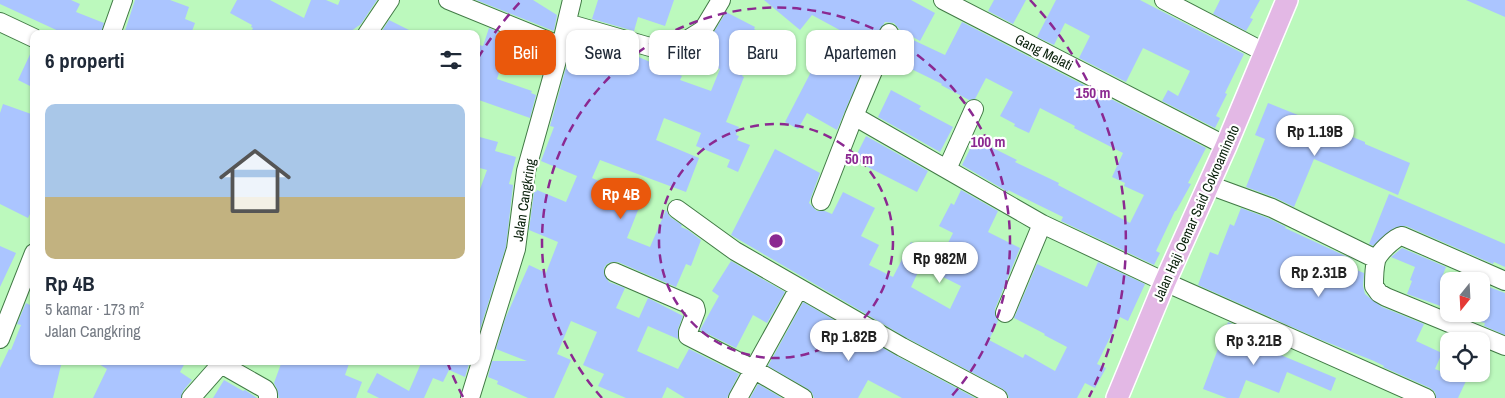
<!DOCTYPE html>
<html lang="id">
<head>
<meta charset="utf-8">
<style>
	body { margin:0; font-family:"Archivo Narrow",sans-serif; background:#f6f6f7; color:#1f2937; height:100vh; display:flex; flex-direction:column; font-size:19px; white-space:nowrap }
	* { box-sizing:border-box; margin:0 }
	p { font-size:16px; color:#747a83 }
	.icon { flex:none; width:28px; height:28px; fill:none; stroke:currentColor; stroke-width:2; stroke-linecap:round; stroke-linejoin:round }
	.map { position:relative; flex:1; overflow:hidden }
	.details { position:absolute; left:30px; top:30px; width:450px; height:335px; display:flex; flex-direction:column; background:#fff; border-radius:10px; box-shadow:0 1px 4px #0004 }
	.details>* { flex:none }
	.banner { position:absolute; left:495px; top:30px; width:475px; height:45px; display:flex; gap:10px }
	.needle { width:32px; rotate:198deg }
	.fabs { position:absolute; left:1440px; top:272px; display:grid; gap:10px }
	.fabs a { display:grid; place-items:center; width:50px; height:50px; border-radius:10px; background:#fff; box-shadow:0 1px 4px #0004; font-size:25px }
	.price { position:absolute; translate:-50% -42px; padding:0 11px; border-radius:18px; background:#fff; color:#222; font-size:16px; line-height:32px; filter:drop-shadow(0 1px 2px #0008) }
	.price::after { content:''; position:absolute; left:50%; top:30px; width:15px; height:11px; margin-left:-8px; background:inherit; clip-path:polygon(0 0,100% 0,50% 100%) }
	.price.current { background:#ea580c; color:#fff }
	ul { padding:0; list-style:none }
	li { display:grid; align-content:center; gap:10px; height:265px; padding:0 15px }
	li span { display:grid; place-items:center; height:155px; border-radius:10px; color:#555 }
	li>.icon { margin-inline-start:auto }
	span .icon { width:90px; height:90px; fill:#fffc; stroke-width:1 }
	li b { font-size:21px }
	h2 { display:flex; justify-content:space-between; align-items:center; height:60px; padding:0 15px; font-size:21px }
	.chip { padding:0 18px; border-radius:10px; background:#fff; box-shadow:0 1px 4px #0004; font-size:18px; line-height:45px }
	.chip.current { background:#ea580c; color:#fff }
	.map>svg:first-child { display:block }
</style>
</head>
<body>
<div class="map">
<svg width="1505" height="398" viewBox="0 0 1505 398">
	<rect width="100%" height="100%" fill="#bcf9bd"/>
	<path fill="#abc5ff" fill-rule="evenodd" d="M0,0H71L80,4L76,12L104,23L101,34H65L0,4Z
		M135,0H170L189,7L185,19L195,23L191,34H124Z
		M237,0H270L304,18L311,0H326L338,5L340,0H377L361,24L347,34H250L253,28L251,27L252,25L230,13Z
		M476,0H533L557,15L554,31Z
		M598,0H674L665,26L638,17L634,31L592,19Z
		M764,0H911L935,13L920,41L899,29L894,23L885,22L871,47L812,15L800,30Z
		M994,0H1026L1013,24L988,11Z
		M1056,0H1140L1244,54L1225,93L1227,94L1216,116L1220,118L1215,128L1162,101L1168,90L1178,96L1190,71L1143,48L1126,82L1079,58L1090,36L1065,23L1054,45L1037,37Z
		M1220,0H1260L1250,18L1253,19L1246,31L1213,14Z
		M1466,0H1505V17Z
		M726,12L755,27L754,29L765,35L742,76L744,77L726,122L739,127L736,135L739,136L737,140L750,145L738,172L727,167L730,160L696,146L701,133L664,118L656,140L699,158L686,192L600,160L592,178L642,200L627,238L650,247L666,210L670,217L682,225L681,227L688,230L701,240L691,266L686,264L676,287L618,262H612L607,264L604,268V274L609,282L625,288L616,308L639,318L648,298L683,316L678,329V339L648,326L637,351L678,369L689,349L739,374L727,398H685L667,387L662,398H626L598,386L604,374L583,365L597,332L571,321L557,354L571,360L554,398H528L497,384L498,381L488,377L492,361H527L496,349L505,319L529,265L546,273L558,242L529,230L534,192H536L537,190L566,202L577,176L541,161L554,127L550,126L565,71L574,49L571,48L574,36L599,43L593,57L617,66L623,50L625,51L682,76L680,80L711,91L720,69L692,57L696,47L701,48L705,41L712,35Z
		M389,20L417,34H388L382,31Z
		M962,22L1206,148L1188,183L1191,184L1176,211H1175L1156,251L1160,253L1154,265L1061,221L1063,217L1008,190V192L962,165L975,139L1017,160L1015,162L1059,183L1058,185L1130,223L1144,195L1124,186L1125,183L1112,177L1123,153L1074,128L1075,126L1040,108L1029,133L1014,126L1015,124L1000,116L1013,92L986,78L975,99L969,100L941,85L942,84L899,63L911,39L945,55Z
		M489,28L511,37L497,79L532,91L531,93L536,95L530,118L476,99V44L483,46Z
		M33,48H34V88L18,80Z
		M817,50L861,73L837,130L807,113L798,129L785,122L812,70L808,68Z
		M891,90L921,106L919,109L953,127L940,152L878,117Z
		M1268,103L1365,142V144L1410,163L1398,195L1314,159L1294,207L1276,198L1246,187L1265,139L1255,135Z
		M3,104L34,115V206L28,218L0,204V113Z
		M476,136L498,142L495,151L516,157L509,184L513,185L506,247L477,339L476,200L487,170L476,167Z
		M866,136L928,171L917,192L854,160Z
		M775,149L820,173L809,203L817,211H825L832,214L843,192L875,208L861,236L879,245L869,265L893,277L911,242L941,257L953,233L939,226L951,203L954,205L961,190L998,211L988,232L1020,248L995,309V315L998,321L989,340L1023,358L1025,354L1055,371L1067,347L1044,335L1045,334L1014,318L1037,264L1087,287L1098,262L1145,284L1128,321L1120,317L1097,364L1106,368L1095,388L1085,383L1077,398H1009L1007,393L1003,389L907,338L731,235ZM921,266L961,286L950,309L911,287Z
		M1389,194L1505,244V267L1494,262L1493,264L1406,226L1394,228L1373,246L1369,244Z
		M1241,208L1268,218L1286,227L1285,228L1352,259L1349,267L1364,273L1363,286L1365,294L1371,299L1382,307L1424,324L1416,341L1442,353L1435,369L1466,381L1458,398H1436L1435,392L1430,388L1383,367L1384,366L1374,361L1319,339L1198,285L1210,252L1218,255L1230,224L1234,226Z
		M0,246L16,253L0,287Z
		M1402,248L1446,267L1440,282L1449,285V309L1407,294L1412,281L1410,280L1415,267L1391,257Z
		M731,261L785,292L767,323L753,315L736,348L700,330L719,296L712,291Z
		M1481,284L1505,293V335L1484,326L1485,323L1481,322Z
		M34,297V361H62L53,398H0V368L9,349L11,350L21,325L17,324L26,303L30,305Z
		M803,302L897,356L975,398H902L868,380L858,398H814L812,393L808,389L768,366Z
		M1228,322L1262,337L1259,344L1269,348V350L1336,378L1331,391L1287,372L1279,393L1246,380L1239,398H1227L1203,389Z
		M94,361H186L180,372L192,380L183,391L181,398H93L107,369Z
		M282,361H350L345,375L362,382L356,398H279L277,389L274,383Z
		M422,361H470L465,377L449,370L443,382L433,378L424,398H379L367,392L377,373L409,391Z
		M224,380L243,391L245,390L257,398H213Z
		M758,384L782,398H750Z"/>
	<g fill="none" stroke-linecap="round" stroke-linejoin="round">
		<defs>
			<path id="minor" d="M448,0L561,46
				M943,0L1226,146
				M1164,0L1264,52
				M0,22L34,38
				M567,23L650,47L682,43L703,30L721,0
				M111,34L123,0
				M367,34L390,0
				M854,116L889,33
				M947,169L974,109
				M1209,185L1272,208L1376,259
				M821,201L854,116L1042,224L1165,282L1426,398
				M677,209L735,251L902,347L998,398
				M614,272L695,307L696,311L688,332V336L753,369L803,398
				M1505,281L1402,236C1395,237 1377,254 1376,261C1374,269 1374,278 1374,286L1379,293L1386,297L1505,346
				M1005,313L1042,224
				M0,339L34,253
				M191,398L221,364L265,389L268,394V398
				M470,398L516,249L526,171L561,46L572,0
				M738,398L799,288"/>
			<path id="major" d="M1117,398L1165,282L1226,146L1287,0"/>
		</defs>
		<use href="#minor" stroke="#417a45" stroke-width="20"/>
		<use href="#major" stroke="#fff" stroke-width="24"/>
		<use href="#minor" stroke="#fff" stroke-width="18"/>
		<use href="#major" stroke="#e3b8e5" stroke-width="21"/>
	</g>
	<g fill="none" stroke="#8b2991" stroke-width="2.5" stroke-dasharray="9 6">
		<circle cx="776" cy="241" r="117"/>
		<path d="M602 398A234 234 0 1 1 950 398"/>
		<path d="M463 397A350 350 0 0 1 448 364M478 58A350 350 0 0 1 522 0M1030 0A350 350 0 0 1 1089 397"/>
	</g>
	<g text-anchor="middle" dominant-baseline="central" stroke-width="4.5" stroke-linejoin="round" paint-order="stroke">
		<g font-size="14" fill="#09200b" stroke="#fff">
			<text transform="translate(1044 52) rotate(27)">Gang Melati</text>
			<text transform="translate(524 200) rotate(-81)">Jalan Cangkring</text>
			<text transform="translate(1196 213) rotate(-66)">Jalan Haji Oemar Said Cokroaminoto</text>
		</g>
	</g>
	<circle cx="776" cy="241" r="8" fill="#8b2991" stroke="#fff" stroke-width="2.5"/>
	<g font-size="15" text-anchor="middle" font-weight="bold" fill="#8b2991" stroke="#fff" stroke-width="4.5" stroke-linejoin="round" paint-order="stroke">
		<text x="1093" y="98">150 m</text>
		<text x="988" y="147">100 m</text>
		<text x="859" y="164">50 m</text>
	</g>
</svg>
<div class="fabs">
<a><svg class="needle" viewBox="-14 -14 28 28"><path d="M0-13l5 13h-10z" fill="#e53935"/><path d="M0 13l5-13h-10z" fill="#747a83"/></svg></a>
<a><svg class="icon" aria-label="locate" viewBox="0 0 24 24"><circle cx="12" cy="12" r="6"/><path d="M12 2v4M12 18v4M2 12h4M18 12h4"/></svg></a>
</div>
<b class="price" style="left:1315px;top:157px">Rp 1.19B</b>
<b class="price current" style="left:621px;top:220px">Rp 4B</b>
<b class="price" style="left:940px;top:284px">Rp 982M</b>
<b class="price" style="left:1319px;top:298px">Rp 2.31B</b>
<b class="price" style="left:849px;top:362px">Rp 1.82B</b>
<b class="price" style="left:1254px;top:366px">Rp 3.21B</b>
<div class="banner">
<a class="chip current">Beli</a>
<a class="chip">Sewa</a>
<a class="chip">Filter</a>
<a class="chip">Baru</a>
<a class="chip">Apartemen</a>
</div>
<section class="details">
<h2>6 properti<svg class="icon" aria-label="filters" viewBox="0 0 24 24"><path d="M4 7h16M4 17h16"/><circle cx="9" cy="7" r="2"/><circle cx="15" cy="17" r="2"/></svg></h2>
<ul>
<li><span style="background:linear-gradient(#a9c7e8 60%,#c2b280 0)"><svg class="icon" aria-label="home" viewBox="0 0 24 24"><path d="M3 11l9-7 9 7M6 9v11h12V9"/></svg></span><div><b>Rp 4B</b><p>5 kamar · 173 m²</p><p>Jalan Cangkring</p></div></li>
</ul>
</section>
</div>
</body>
</html>
